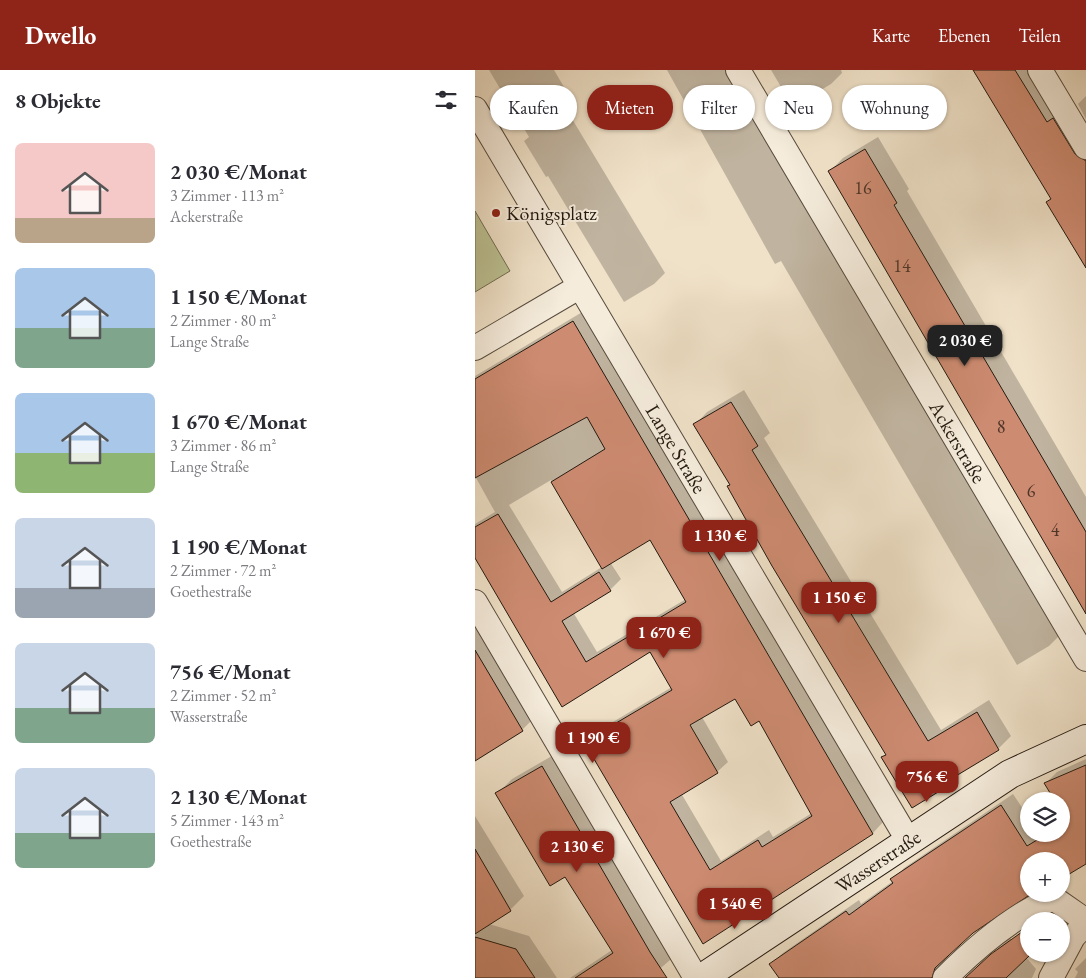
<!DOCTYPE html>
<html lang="de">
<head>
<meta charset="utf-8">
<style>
	body { margin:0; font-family:"EB Garamond",serif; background:#f7f7f7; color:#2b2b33; height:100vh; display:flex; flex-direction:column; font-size:19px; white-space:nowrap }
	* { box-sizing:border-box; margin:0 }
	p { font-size:16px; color:#7c7c81 }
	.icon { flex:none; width:28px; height:28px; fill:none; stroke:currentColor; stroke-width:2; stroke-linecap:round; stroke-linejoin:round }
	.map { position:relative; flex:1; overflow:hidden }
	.details { display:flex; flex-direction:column; background:#fff; width:475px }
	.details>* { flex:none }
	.hud { position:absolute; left:15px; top:15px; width:475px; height:45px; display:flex; gap:10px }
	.tools { position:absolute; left:545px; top:722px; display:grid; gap:10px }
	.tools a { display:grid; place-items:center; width:50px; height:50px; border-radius:50%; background:#fff; box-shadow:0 1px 4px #0004; font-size:25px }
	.price { position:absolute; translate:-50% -42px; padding:0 11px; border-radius:10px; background:#8f2418; color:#fff; font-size:16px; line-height:32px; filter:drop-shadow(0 1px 2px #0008) }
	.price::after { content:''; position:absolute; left:50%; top:30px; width:15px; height:11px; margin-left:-8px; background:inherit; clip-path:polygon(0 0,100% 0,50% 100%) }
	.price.on { background:#222; color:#fff }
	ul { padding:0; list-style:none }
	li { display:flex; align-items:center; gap:15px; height:125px; padding:0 15px }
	li span { display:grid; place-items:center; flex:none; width:140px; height:100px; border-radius:8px; color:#555 }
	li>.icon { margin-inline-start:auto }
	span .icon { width:60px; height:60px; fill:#fffc; stroke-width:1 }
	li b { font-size:21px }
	h2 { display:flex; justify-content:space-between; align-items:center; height:60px; padding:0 15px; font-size:21px }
	.pill { padding:0 18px; border-radius:22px; background:#fff; box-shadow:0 1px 4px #0004; font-size:18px; line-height:45px }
	.pill.on { background:#8f2418; color:#fff }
	header { display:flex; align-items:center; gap:30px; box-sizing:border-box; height:70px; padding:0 25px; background:#8f2418; color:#fff }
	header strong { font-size:24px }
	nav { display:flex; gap:28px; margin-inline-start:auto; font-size:18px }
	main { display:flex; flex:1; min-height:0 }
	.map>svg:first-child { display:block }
</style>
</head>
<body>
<header>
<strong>Dwello</strong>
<nav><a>Karte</a><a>Ebenen</a><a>Teilen</a></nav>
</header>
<main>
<section class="details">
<h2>8 Objekte<svg class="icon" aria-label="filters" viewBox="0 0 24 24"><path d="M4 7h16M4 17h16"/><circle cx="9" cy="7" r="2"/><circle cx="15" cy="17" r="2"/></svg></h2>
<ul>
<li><span style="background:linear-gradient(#f6c9c9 75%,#b9a48a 0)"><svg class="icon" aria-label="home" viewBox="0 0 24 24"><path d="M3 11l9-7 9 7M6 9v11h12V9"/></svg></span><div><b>2 030 €/Monat</b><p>3 Zimmer · 113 m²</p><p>Ackerstraße</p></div></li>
<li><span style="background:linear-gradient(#a9c7e8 60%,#7fa58c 0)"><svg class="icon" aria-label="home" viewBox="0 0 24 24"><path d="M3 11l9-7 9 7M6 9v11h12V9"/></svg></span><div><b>1 150 €/Monat</b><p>2 Zimmer · 80 m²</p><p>Lange Straße</p></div></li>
<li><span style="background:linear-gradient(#a9c7e8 60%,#8fb573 0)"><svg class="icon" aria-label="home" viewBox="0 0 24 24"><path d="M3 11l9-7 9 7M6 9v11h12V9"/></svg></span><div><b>1 670 €/Monat</b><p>3 Zimmer · 86 m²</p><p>Lange Straße</p></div></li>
<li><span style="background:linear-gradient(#c9d6e8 70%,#9aa5b1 0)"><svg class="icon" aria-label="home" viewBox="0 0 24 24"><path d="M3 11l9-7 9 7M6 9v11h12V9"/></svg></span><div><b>1 190 €/Monat</b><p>2 Zimmer · 72 m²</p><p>Goethestraße</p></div></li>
<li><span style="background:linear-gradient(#c9d6e8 65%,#7fa58c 0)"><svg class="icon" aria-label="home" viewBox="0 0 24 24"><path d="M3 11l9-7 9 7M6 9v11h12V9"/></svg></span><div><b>756 €/Monat</b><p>2 Zimmer · 52 m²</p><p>Wasserstraße</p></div></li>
<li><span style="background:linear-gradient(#c9d6e8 65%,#7fa58c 0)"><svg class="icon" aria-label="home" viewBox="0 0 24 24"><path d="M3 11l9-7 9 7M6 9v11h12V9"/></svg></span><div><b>2 130 €/Monat</b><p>5 Zimmer · 143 m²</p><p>Goethestraße</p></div></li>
</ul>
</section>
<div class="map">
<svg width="611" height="908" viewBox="0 0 611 908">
	<rect width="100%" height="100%" fill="#f0e2c9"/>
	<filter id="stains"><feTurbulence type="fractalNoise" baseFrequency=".004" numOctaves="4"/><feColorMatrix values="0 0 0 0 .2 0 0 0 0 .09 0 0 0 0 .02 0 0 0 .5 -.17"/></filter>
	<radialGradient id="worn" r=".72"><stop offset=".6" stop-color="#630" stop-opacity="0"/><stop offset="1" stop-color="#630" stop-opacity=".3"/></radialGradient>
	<path fill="#bdc294" stroke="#706e52" d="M0,141L35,201L0,222Z"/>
	<path fill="#0003" fill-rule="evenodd" d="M14,0H79L89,17L82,24L190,203L179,214L149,232L73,106L71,107L49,71L54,67Z
		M192,0H254L585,565L574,576L542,595L306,191L300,194Z
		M296,0H366L367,3L356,14L318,37Z
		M500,0H558L611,74V195L573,132L577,128Z
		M611,26V49L603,34Z
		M403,67L434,119L432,121L611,427V539L355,101L368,88Z
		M109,241L408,752L398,763L229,873L110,672L121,662L197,617L175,581L88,635L0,486V454L20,442L0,406V306ZM76,410L127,497L87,522L34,435ZM175,468L211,529L122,582L98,542L135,520L146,509L135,492ZM261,628L285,649L337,743L298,767L294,760L246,791L206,723L242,702L253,692L227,647Z
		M269,320L295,363L289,368L466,660L514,630L536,666L523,679L479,705L467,718L408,688L412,684L220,355L232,342Z
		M0,545L59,648L47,660L0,689Z
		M82,683L201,885L174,908H95L137,880L90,805L22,724L37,709Z
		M611,689V792L554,791V824H557L533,836L478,786L471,887L468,898L476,908H305L296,894L308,883L384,830L386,834L418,811L429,798L538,724L554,748V764H586V752L593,748L586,731H582L570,714L582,702Z
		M0,746L49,826L35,840L14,854L54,866L82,908H0Z
		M535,868L561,899L557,908H487L492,907Z
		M611,888V908H600L603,902L600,899Z"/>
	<path fill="#cd8b71" stroke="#231910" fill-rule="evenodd" d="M498,0H540L572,52L578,48L600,84L611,91V198L571,132L576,129Z
		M390,79L422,133L419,135L611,462V544L353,101Z
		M98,251L398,764L228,874L109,672L197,620L175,582L87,637L0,488V457L23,444L76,532L124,502L136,521L87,551L111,592L211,532L175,470L127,499L76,412L130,379L112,347L0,408V309ZM260,629L276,656L284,651L337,746L287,777L283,770L235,800L195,732L243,703L215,655Z
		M256,332L283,376L277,380L453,671L502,642L524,680L466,715L468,719L437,738L406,687L411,685L297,496L252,416L255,415L218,354Z
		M0,580L48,661L0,691Z
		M611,695V794L586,809V791H554V824H556L498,863L460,898L457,908H304L294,894L371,841L374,845L418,813L415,809L526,735L552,776L572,764H586V755L593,751L586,740V731H580L569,713Z
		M67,696L175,882L192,908H100L138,883L90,807L75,816L20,723Z
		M0,779L36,841L0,864Z
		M554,857V886L531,908H490L516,884Z
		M0,867L41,879L60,908H0Z"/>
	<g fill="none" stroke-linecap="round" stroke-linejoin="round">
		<defs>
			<g id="street">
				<path id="s1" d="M263,0L611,589"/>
				<path d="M565,0L611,77"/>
				<path id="s2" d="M0,39L433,770"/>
				<path d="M0,278L104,217"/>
				<path d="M0,532L221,908"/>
				<path d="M470,908C501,877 538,846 578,828L611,851"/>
				<path d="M576,908L598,867L611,853"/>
			</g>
			<g id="secondary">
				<path id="s3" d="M227,908L535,704L611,669"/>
			</g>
		</defs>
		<use href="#street" stroke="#564b3e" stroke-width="26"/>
		<use href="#secondary" stroke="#231910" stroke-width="30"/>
		<use href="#street" stroke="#f5ecdc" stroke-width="24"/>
		<use href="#secondary" stroke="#f5ecdc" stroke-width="28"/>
	</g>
	<circle fill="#8f2418" stroke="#f5ecdc" stroke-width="2" cx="21" cy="143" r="5"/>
	<g text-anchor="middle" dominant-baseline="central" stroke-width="4" stroke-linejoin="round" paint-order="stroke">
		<g font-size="18" fill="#4e3628">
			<text x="388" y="117">16</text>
			<text x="427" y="195">14</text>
			<text x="526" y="356">8</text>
			<text x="556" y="420">6</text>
			<text x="580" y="459">4</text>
		</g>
		<g font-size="20" fill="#231910" stroke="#f5ecdc" text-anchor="start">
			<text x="31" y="143">Königsplatz</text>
		</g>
		<g font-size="20" fill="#231910" stroke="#f5ecdc">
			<text stroke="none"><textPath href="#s1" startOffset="432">Ackerstraße</textPath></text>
			<text stroke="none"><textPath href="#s2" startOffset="395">Lange Straße</textPath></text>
			<text stroke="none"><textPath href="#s3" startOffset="211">Wasserstraße</textPath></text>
		</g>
	</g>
	<rect width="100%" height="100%" filter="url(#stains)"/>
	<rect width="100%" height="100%" fill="url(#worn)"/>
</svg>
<div class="tools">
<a><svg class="icon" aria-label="layers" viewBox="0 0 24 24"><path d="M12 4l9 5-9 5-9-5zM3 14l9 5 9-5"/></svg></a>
<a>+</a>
<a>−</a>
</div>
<b class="price on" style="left:490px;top:297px">2 030 €</b>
<b class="price" style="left:245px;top:492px">1 130 €</b>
<b class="price" style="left:364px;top:554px">1 150 €</b>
<b class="price" style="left:189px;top:589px">1 670 €</b>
<b class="price" style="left:118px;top:694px">1 190 €</b>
<b class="price" style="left:452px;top:733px">756 €</b>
<b class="price" style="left:102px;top:803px">2 130 €</b>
<b class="price" style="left:260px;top:860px">1 540 €</b>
<div class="hud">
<a class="pill">Kaufen</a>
<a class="pill on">Mieten</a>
<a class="pill">Filter</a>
<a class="pill">Neu</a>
<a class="pill">Wohnung</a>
</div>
</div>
</main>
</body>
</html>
